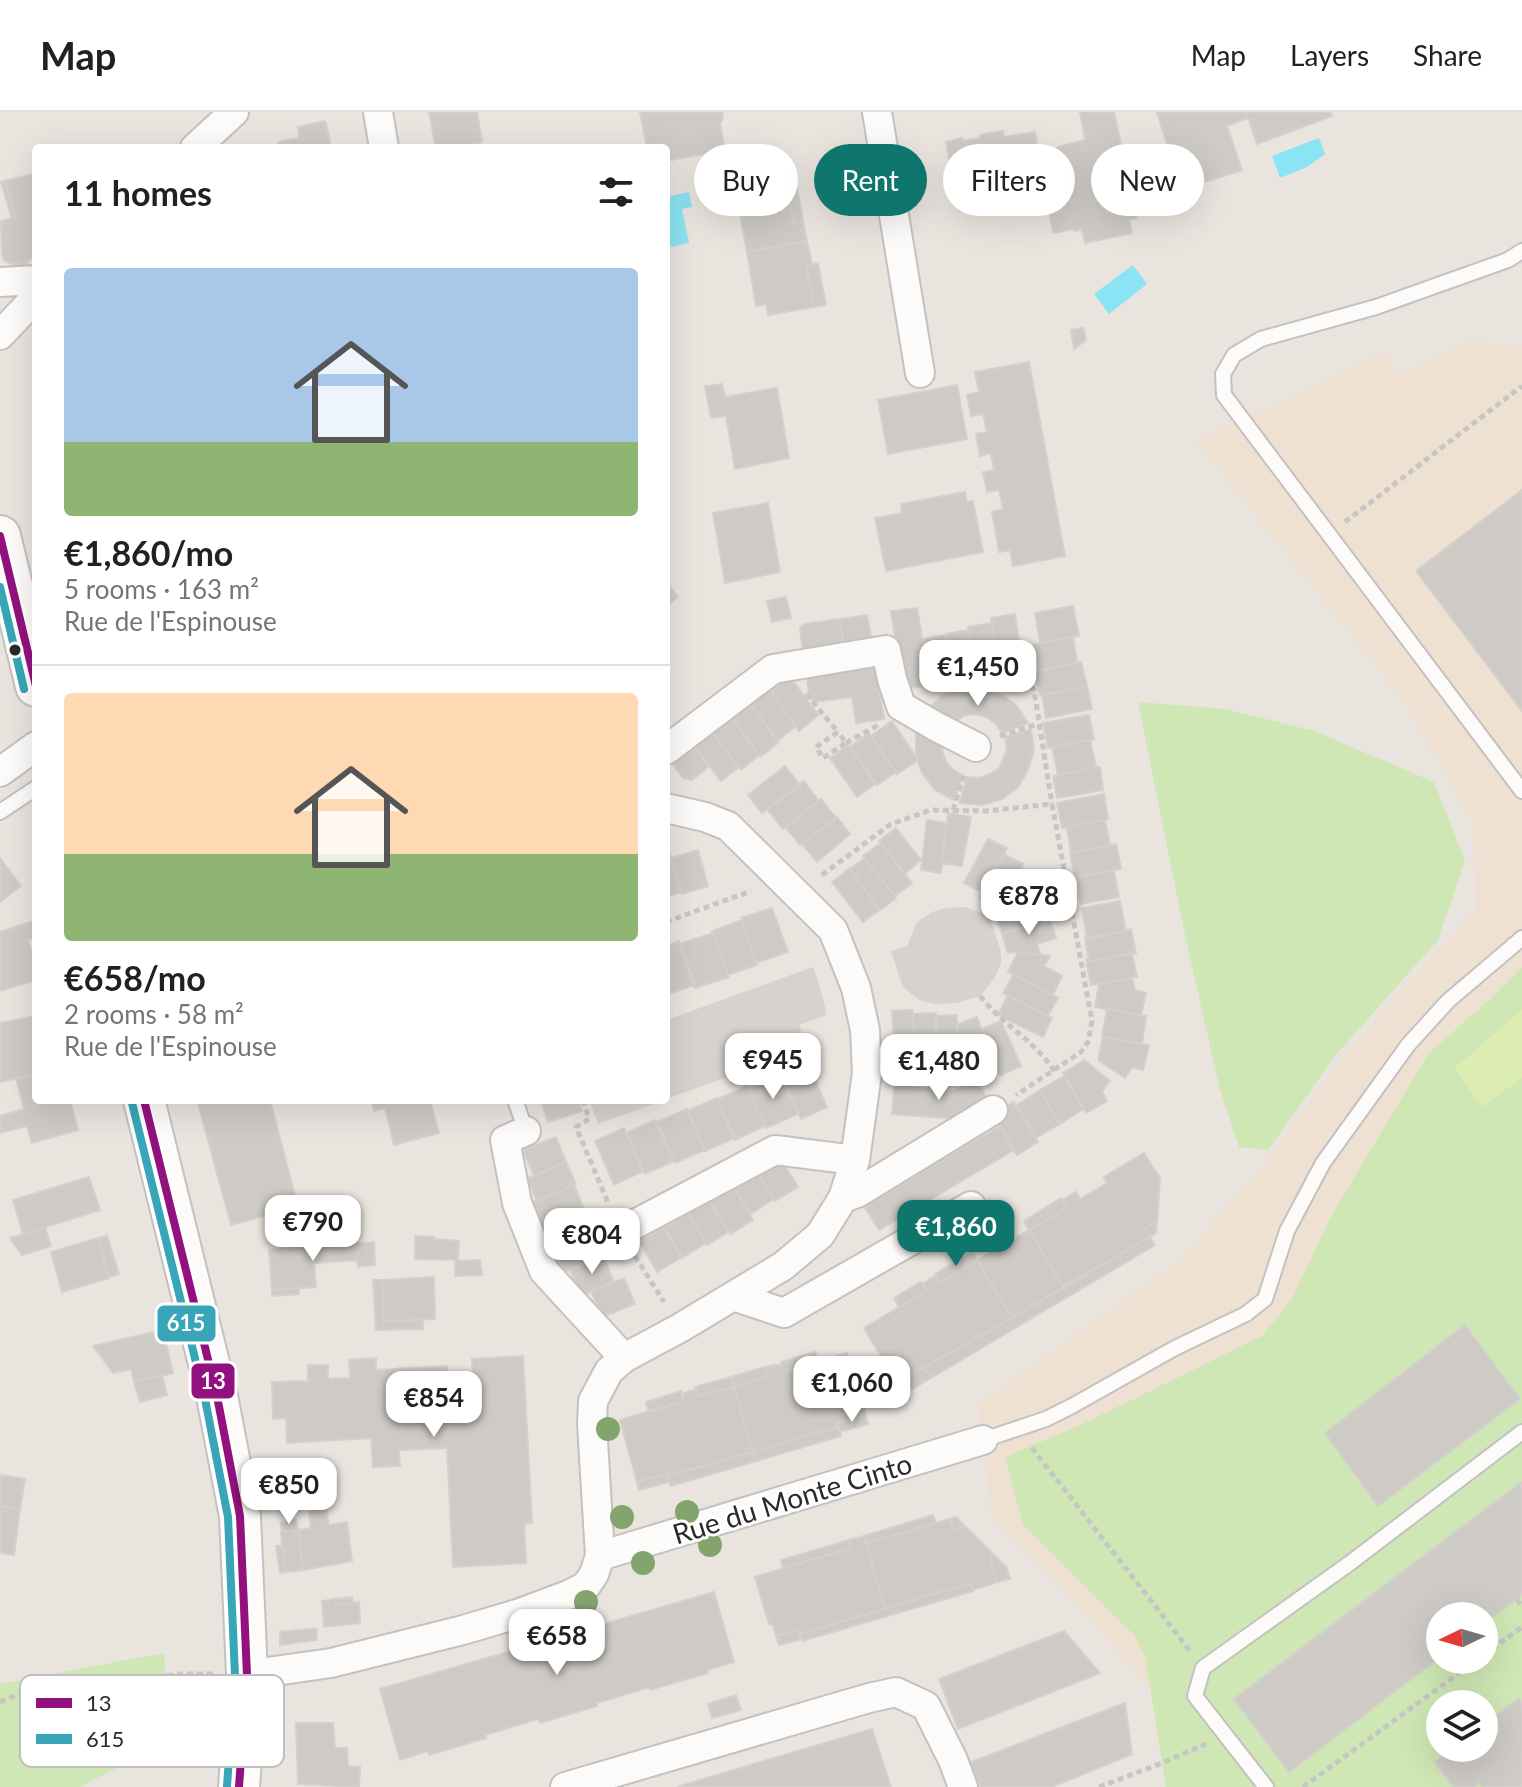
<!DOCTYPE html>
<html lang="en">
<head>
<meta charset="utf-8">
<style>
	body { margin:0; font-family:Lato,sans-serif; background:#f6f6f6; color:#202124; height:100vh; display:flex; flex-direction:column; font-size:30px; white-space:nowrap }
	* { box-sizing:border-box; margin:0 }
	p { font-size:26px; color:#757577 }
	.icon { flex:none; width:44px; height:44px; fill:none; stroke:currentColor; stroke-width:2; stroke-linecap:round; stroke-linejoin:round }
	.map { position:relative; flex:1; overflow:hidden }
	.side { position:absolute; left:32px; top:32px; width:638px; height:960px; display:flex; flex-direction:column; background:#fff; border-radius:8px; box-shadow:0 8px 32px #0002 }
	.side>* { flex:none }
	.top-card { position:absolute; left:694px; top:32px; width:708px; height:72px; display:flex; gap:16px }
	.needle { width:52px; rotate:265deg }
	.controls { position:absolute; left:1426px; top:1490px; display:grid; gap:16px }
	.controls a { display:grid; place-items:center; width:72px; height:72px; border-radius:50%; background:#fff; box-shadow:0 8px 32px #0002; font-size:40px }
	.price { position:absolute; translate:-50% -68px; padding:0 18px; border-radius:16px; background:#fff; color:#222; font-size:26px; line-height:52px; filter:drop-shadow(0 2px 4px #0008) }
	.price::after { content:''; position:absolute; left:50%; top:48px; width:24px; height:18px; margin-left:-12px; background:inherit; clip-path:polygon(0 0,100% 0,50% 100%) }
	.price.on { background:#0f766e; color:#fff }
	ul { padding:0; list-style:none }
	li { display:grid; align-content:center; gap:16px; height:424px; padding:0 32px }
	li+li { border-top:2px solid #e0e0e0 }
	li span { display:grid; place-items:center; height:248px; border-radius:8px; color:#555 }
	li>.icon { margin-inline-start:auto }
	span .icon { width:144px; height:144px; fill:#fffc; stroke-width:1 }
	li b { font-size:34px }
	h2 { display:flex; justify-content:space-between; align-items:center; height:96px; padding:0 32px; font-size:34px }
	.chip { padding:0 28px; border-radius:36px; background:#fff; box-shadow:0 8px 32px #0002; font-size:28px; line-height:72px }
	.chip.on { background:#0f766e; color:#fff }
	header { display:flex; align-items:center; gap:48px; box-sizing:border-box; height:112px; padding:0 40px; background:#fff; border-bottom:2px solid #e0e0e0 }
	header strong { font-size:38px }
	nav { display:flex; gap:44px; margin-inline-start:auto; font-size:28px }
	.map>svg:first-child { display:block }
</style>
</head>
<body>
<header>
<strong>Map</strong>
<nav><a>Map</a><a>Layers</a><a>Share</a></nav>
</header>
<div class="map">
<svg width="1522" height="1675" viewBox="0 0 1522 1675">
	<rect width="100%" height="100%" fill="#eae4df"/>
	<path fill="#eee1d2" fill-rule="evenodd" d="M1470,229L1522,235V1675H1166L1150,1576L1069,1483L992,1405L978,1293L1181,1148L1273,1041L1345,942L1476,798L1473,710L1404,589L1196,329L1385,240L1398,263ZM1440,1504H1484V1548H1440ZM1440,1592H1484V1636H1440Z"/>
	<path fill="#cfe7b4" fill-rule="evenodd" d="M1138,590L1225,597L1314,619L1434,670L1465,749L1438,828L1335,944L1268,1038L1239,1035L1220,978L1185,823Z
		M1522,855V1675H1166L1145,1543L1134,1523L1023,1413L1005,1345L1085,1311L1262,1224L1292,1187L1331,1104L1428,942L1489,888ZM1440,1504H1484V1548H1440ZM1440,1592H1484V1636H1440Z
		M164,1541L170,1629L79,1675H0V1572Z"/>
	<path fill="#ddecb1" d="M1522,898V966L1482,995L1454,956Z"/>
	<path fill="#d8d2ce" d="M965,795L980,800L991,809L1001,840V852L994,867L980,884L957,891L935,892L919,888L903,875L891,839L907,834L917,810L932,800L946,796Z
		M813,855L818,868L827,903L799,913L807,937L666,987V908Z
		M589,988H664L598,1012Z"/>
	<path fill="#8be4f3" d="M1319,26L1325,42L1307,55L1280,66L1272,44Z
		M689,80L692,95L682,97L689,131L666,136V85Z
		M1133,153L1147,172L1109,202L1094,182Z"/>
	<path fill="#cecac6" stroke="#d4d0cb" stroke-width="2" d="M429,0H477L482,30L451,36H436Z
		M640,0H722L723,6L720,12L725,38L666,49V36H647Z
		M1080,0H1114L1137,106L1129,108L1132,121L1085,131L1082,117L1074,119V117L1053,121L1044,72L1064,68L1057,35L1085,28Z
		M1157,0H1246L1248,6L1227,14L1242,58L1205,70L1200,55L1176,62Z
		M1246,0H1330L1332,4L1257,32Z
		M324,9L326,11L331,36H273L281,29L299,26L298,15Z
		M1003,19L1004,25L1035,20L1042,60L1028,62L1027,58L1012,60L1015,76L983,82L985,94L959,99L946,30L962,26L963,29L980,26V23Z
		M36,61V141L26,152H11L5,149L2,143L1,109L15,106L5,69Z
		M795,65L803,109L794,111L785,66Z
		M785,66L794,111L803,109L807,129L747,140L735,76Z
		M5,69L15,106L12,107L1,70Z
		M807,129L812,152L806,153L814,195L768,203L766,192L756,194L747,140Z
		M818,151L826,193L814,195L806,153Z
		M1083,216L1086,228L1074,237L1071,218Z
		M1029,250L1065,444L1013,454L1010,438L999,440L992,400L1003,397L999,378L987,380L983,360L994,358L991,341L980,344L976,322L987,320L983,302L971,304L967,283L979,280L975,260Z
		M722,272L725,285L777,276L789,346L735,357L726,304L711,306L705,274Z
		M957,273L967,327L888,342L878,288Z
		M1522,378V599L1416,459Z
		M965,380L967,390L973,389L983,440L886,459L875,406L902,401L901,392Z
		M768,391L780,460L725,471L713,401Z
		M666,469L678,485L666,494Z
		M786,485L791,506L772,510L767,489Z
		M1073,494L1079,524L1040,531L1035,501Z
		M917,496L930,573L903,577L891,499Z
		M1015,502L1022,549L999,552L991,506Z
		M867,503L872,530L844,534L840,507Z
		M840,507L844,534L803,540L800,516L804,512Z
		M992,511L1000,557L977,561L968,515Z
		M968,518L977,564L954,568L946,522Z
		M946,523L954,568L930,573L923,527Z
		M1073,525L1077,551L1039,559L1034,532Z
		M1081,550L1087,574L1040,584L1035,559Z
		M875,553L884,607L856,611L852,585L814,590L809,584L807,564Z
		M790,565L818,603L799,619L771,579Z
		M1087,574L1092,597L1046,606L1042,583Z
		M769,576L796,614L777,629L750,591Z
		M981,576L1000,582L1016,593L1028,611L1002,621L995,611L988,606L976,602L965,603L948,615L928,597L943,583L961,577Z
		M751,593L779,630L760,645L732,607Z
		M1089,603L1094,627L1048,636L1043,611Z
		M731,605L759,643L741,658L712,620Z
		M892,609L918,648L897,662L871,624Z
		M1031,617L1034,638L1028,658L1018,675L1002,687L983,693L960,691L967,665L980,666L990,662L999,656L1007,638L1005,625Z
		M712,620L739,655L721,669L692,632Z
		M869,621L896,660L877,673L850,635Z
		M916,621L942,626V638L946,650L953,658L963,663L954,688L935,678L922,661L916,645Z
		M1090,628L1096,655L1058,663L1052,635Z
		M692,632L709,654L692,668L683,666L670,648Z
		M849,633L875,672L857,685L830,646Z
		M785,654L800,673L762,701L748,683Z
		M1096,655H1100L1103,678L1057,686L1053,664Z
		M804,669L819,689L783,717L767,697Z
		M1104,682L1108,707L1062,716L1057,691Z
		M821,687L836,706L800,733L786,716Z
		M948,701L971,705L962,754L942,751Z
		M837,705L850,722L817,750L802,732Z
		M927,708L946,711L941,761L921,758Z
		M1105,708L1110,733L1071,741L1067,715Z
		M896,716L921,748L904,762L879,729Z
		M988,727L1007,736L983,781L964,771Z
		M881,731L912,771L895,784L863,744Z
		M1116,732L1121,757L1075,766L1070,741Z
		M668,736L681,780L666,785V737Z
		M698,738L708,774L682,782L671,746Z
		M1004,742L1023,752L1001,797L980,786Z
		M0,746L21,774L0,790Z
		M865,746L896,786L880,798L850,757Z
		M850,756L879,798L863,810L832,770Z
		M1114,758L1119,785L1081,792L1076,765Z
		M1043,785L1049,805L1002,822L995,800Z
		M1120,789L1126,819L1087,827L1082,796Z
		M772,796L788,840L756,851L741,806Z
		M1049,805L1056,826L1037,832L1041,843L1018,840L1008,841L1002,822Z
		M36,808V825L28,828L36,853V868L0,879V820Z
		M742,808L757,853L728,863L712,819Z
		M1131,817L1136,841L1089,850L1085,826L1126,819Z
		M713,821L729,865L695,876L679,832Z
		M679,829L695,873L666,883V834Z
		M1018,840L1050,844L1044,854L1062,864L1053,883L1008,860Z
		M1132,841L1137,865L1091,873L1086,848H1089V850Z
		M1013,863L1058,886L1048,904L1003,881Z
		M1132,866L1135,878L1146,881L1141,903L1095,895L1099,872Z
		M1008,883L1052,906L1043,925L998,903Z
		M1107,897L1146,904L1142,932L1102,925Z
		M912,898L916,949H895L892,899Z
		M936,901V952H916L913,902Z
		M957,903L958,955L937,954L936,904Z
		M36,904V962L0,970V911Z
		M977,905L996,952L976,961L970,946H958L957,913Z
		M1001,909L1021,954L1000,964L982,917Z
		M1103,925L1149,933L1143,958L1132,955L1125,966L1098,948Z
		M1084,948L1110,969L1102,979L1107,989L1086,1001L1063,961Z
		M809,954L827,995L801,1007L782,966Z
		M36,962V988H70L78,1018L32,1031L27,1014L0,1021V1004L24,997L16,966Z
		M781,962L798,1002L766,1016L748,977Z
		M1064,964L1083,997L1060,1012L1040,978Z
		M977,967L989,993L961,1007L892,1002L894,974L954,979Z
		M747,974L765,1014L735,1028L717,987Z
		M1040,978L1060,1012L1036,1026L1017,993Z
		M717,986L735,1026L705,1039L687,999Z
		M197,988H270L298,1095L231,1113Z
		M371,988H430L439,1021L394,1033L385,996L374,999Z
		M541,988H578L582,999L548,1010Z
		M1014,990L1038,1030L1017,1043L993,1003Z
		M687,997L705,1038L675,1051L657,1010Z
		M655,1008L675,1051L674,1049L645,1062L626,1021Z
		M1000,1014L1014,1038L879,1118L865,1096L867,1093Z
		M624,1016L643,1059L614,1073L595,1029Z
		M556,1025L566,1050L534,1064L523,1038Z
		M1144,1041L1160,1066L1157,1109L1145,1116L1150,1125L1063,1175L1029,1118L1067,1096L1063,1088L1076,1080L1080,1087L1107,1071L1104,1065Z
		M779,1044L798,1075L775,1089L756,1058Z
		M566,1050L576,1072L537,1089L527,1066Z
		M755,1056L774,1087L750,1102L731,1071Z
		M89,1065L100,1098L23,1122L13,1088Z
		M731,1071L753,1108L730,1122L707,1084Z
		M574,1073L583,1095L541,1112L533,1090Z
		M706,1083L728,1120L707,1133L685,1096Z
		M1061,1086L1067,1096L1029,1118L1024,1109Z
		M572,1100L584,1126L549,1140L538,1114Z
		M688,1101L706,1131L682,1146L664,1116Z
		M1157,1109L1156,1121L1150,1125L1145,1116Z
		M45,1115L51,1134L22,1143L10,1126Z
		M664,1115L682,1145L657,1160L639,1129Z
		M1029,1118L1063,1175L1012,1206L977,1148Z
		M594,1122L603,1144L562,1161L553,1139Z
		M107,1124L119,1162L108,1165L98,1126Z
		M415,1124L434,1125V1127L459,1129L458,1148L415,1147Z
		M1150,1125L1155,1133L931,1266L924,1255L1012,1206Z
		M98,1126L109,1166L62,1180L51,1140Z
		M374,1130L375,1153L358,1155L357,1148L314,1151L316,1175L272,1178L269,1138Z
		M973,1140L977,1148L940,1171L935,1162Z
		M603,1143L614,1170L581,1184L570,1158Z
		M480,1148L482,1163L455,1164V1149Z
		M977,1148L1012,1206L897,1271L864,1216L926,1179L922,1172L935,1164L940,1171Z
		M434,1165L435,1207L384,1209L382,1168Z
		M624,1166L635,1192L602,1205L591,1179Z
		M373,1168H382L384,1209L423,1208V1217L376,1218Z
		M921,1170L926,1179L899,1195L894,1186Z
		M299,1176V1182L272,1184V1178Z
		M1465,1213L1520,1287L1378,1394L1325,1321Z
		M163,1218L173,1261L134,1270L131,1257L113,1261L93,1234Z
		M815,1240L819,1249L783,1259L781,1250Z
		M847,1241L866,1302L837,1311V1315L753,1340L734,1274L768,1264L765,1255L781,1252L783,1259Z
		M523,1244L532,1411L524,1412L526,1451L453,1455L447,1336L399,1338L400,1354L373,1355L371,1326L287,1331L286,1306L273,1307L272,1270L308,1269V1253H328V1267L350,1266L349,1248L376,1246V1258L447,1254L448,1271L473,1270L472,1247Z
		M765,1255L768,1264L734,1274L731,1265Z
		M924,1255L931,1266L904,1282L897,1271Z
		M162,1263L167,1283L140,1290L134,1270Z
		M731,1265L734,1275L698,1284L695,1275Z
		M734,1275L753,1340L668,1364L667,1361L637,1370L620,1308L683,1289L682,1282L696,1277L698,1284Z
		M682,1279L683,1289L649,1300L646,1290Z
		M865,1303L868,1312L840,1320L837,1311Z
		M837,1315L841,1324L756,1349L753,1340Z
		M751,1340H753L756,1349L671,1374L668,1364Z
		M288,1355L291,1375L266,1379L262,1356Z
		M667,1361L669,1370L639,1378L637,1370Z
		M0,1363L25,1367L20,1397L0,1394Z
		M1522,1370V1483L1484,1511V1504H1440V1545L1289,1660L1234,1587Z
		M0,1394L20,1397L14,1443L0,1441Z
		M326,1397L329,1413L347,1410L352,1449L303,1458L298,1418L311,1416L309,1400Z
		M933,1403L936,1411L866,1431L864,1424Z
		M956,1405L965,1414L953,1417L950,1407Z
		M950,1407L953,1417L965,1414L994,1443L990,1445L997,1470L973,1478L970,1471L885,1497L866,1431Z
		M296,1408L298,1418L282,1420L281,1411Z
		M298,1418L303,1458L285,1460L281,1420Z
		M864,1424L885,1497L800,1522L798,1518L776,1524L773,1513L769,1512L755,1465L851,1436L849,1428Z
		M849,1428L851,1436L783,1456L781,1448Z
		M282,1433L285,1460L280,1461L276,1434Z
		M994,1443L1006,1454L1010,1467L997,1470L990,1445Z
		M970,1471L973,1479L802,1529L800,1522Z
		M714,1480L734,1550L707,1558L708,1561L650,1578V1575L597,1591V1594L540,1611L538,1607L485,1623L486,1626L429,1643L428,1639L400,1648L380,1577Z
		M352,1485L353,1491L336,1493V1487Z
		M336,1487V1493L359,1490L360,1511L324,1515L322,1489Z
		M316,1516L317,1528L280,1533V1520Z
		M798,1518L801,1527L779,1533L776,1524Z
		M1064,1519L1100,1561L958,1617L939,1567Z
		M736,1583L741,1598L712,1606L708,1592Z
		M1519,1586L1522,1590V1675H1482L1479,1671L1474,1675H1454L1435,1650L1454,1636H1484V1613Z
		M1125,1591L1132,1642L1052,1675H981L971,1650Z
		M296,1611H333L335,1636H347L348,1654L360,1655L359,1675L298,1672Z
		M872,1617L891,1675H677L757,1651Z"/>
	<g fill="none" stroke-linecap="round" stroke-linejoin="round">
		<defs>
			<path id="service" d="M1522,139L1508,148L1376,195L1261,227L1234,243L1223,262L1224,283L1522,679
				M0,700L36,676
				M515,988L526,1019
				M983,1328L1046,1307L1072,1294L1175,1236L1246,1202L1265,1187L1287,1119L1323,1051L1408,933L1448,889L1522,826
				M1266,1675L1195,1584L1203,1556L1350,1451L1522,1320"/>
			<path id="minor" d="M378,0L384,36
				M877,0L920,261
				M195,36L234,0
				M0,170L36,168
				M0,223L36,185
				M666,638L773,557L886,538L892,567L901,594L935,614L976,635
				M0,660L36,634
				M526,1019L505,1028L517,1091L544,1159L624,1246
				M843,1086L857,1081L993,998
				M620,1120L775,1038L855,1048
				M733,1184L784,1201L971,1094
				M600,1444L983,1328
				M247,1563L331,1551L463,1518L517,1502L568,1483L586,1474L594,1462L600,1444L592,1312L593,1289L609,1259L624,1246L680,1216L783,1154L820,1123L843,1086L855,1048L867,961L865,918L856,876L833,818L728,714L705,705L666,696
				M565,1675L869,1586L896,1580L926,1594L953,1648L963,1675"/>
			<path id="secondary" d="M0,424L36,574
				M144,988L217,1284L240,1404L247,1563L239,1675"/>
		</defs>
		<use href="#service" stroke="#c3c1c1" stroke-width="18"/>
		<use href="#minor" stroke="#c3c1c1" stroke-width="32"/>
		<use href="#secondary" stroke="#c3c1c1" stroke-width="44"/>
		<path stroke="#c6c6c5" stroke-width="5" stroke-dasharray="6 4" stroke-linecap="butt" d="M1345,410L1522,274
			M984,568L1026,567L1034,578L1052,692
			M806,582L838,620L816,635L823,646L846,631L838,620
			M1000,624L1038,612
			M846,631L880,612
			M953,698L965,660
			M822,763L891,712L931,698L986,699L1052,692L1092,909L1088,930L1081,940L1016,983
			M666,810L751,779
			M980,884C1002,912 1035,929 1054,959
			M583,988L589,1007L576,1015L609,1093
			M635,1144L664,1190
			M1032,1336L1191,1540
			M1517,1487L1522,1495
			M1484,1543L1522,1515
			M0,1590L23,1580L181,1562H214
			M1099,1675L1162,1651L1206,1632
			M1303,1675L1477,1548"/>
		<use href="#service" stroke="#fcfbfa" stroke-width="14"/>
		<use href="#minor" stroke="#fcfbfa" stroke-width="28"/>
		<use href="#secondary" stroke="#fcfbfa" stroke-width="40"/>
		<defs>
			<path id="bus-1" d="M0,424L36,574
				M144,988L217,1284L240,1404L247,1563L239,1675"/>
			<path id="bus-2" d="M0,475L24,577
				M132,991L205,1287L228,1405L235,1563L227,1674"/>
		</defs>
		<use href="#bus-1" stroke="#fff" stroke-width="14"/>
		<use href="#bus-2" stroke="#fff" stroke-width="14"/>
		<use href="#bus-1" stroke="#93117e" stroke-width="8"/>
		<use href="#bus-2" stroke="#39a5b8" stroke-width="8"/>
	</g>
	<g fill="#84a46e">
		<circle cx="608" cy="1317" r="12"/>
		<circle cx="687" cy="1400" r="12"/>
		<circle cx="622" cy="1405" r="12"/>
		<circle cx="710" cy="1433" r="12"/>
		<circle cx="643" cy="1451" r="12"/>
		<circle cx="586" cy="1490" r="12"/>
	</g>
	<circle fill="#2a2a2a" stroke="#fff" stroke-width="3" cx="15" cy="538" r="7"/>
	<g text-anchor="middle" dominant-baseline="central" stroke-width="6" stroke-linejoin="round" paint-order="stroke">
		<g font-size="28" fill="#2a2a2a" stroke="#fff">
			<text transform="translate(792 1386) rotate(-17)">Rue du Monte Cinto</text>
		</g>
	</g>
	<rect x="20" y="1563" width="264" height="92" rx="12" fill="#fff" stroke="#bfbfbf" stroke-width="2"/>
	<rect x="36" y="1586" width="36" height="10" fill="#93117e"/>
	<rect x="36" y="1622" width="36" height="10" fill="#39a5b8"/>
	<g font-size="22" fill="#2a2a2a">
		<text x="86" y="1599">13</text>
		<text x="86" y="1635">615</text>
	</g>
	<g stroke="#fff" stroke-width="3">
		<rect x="156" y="1192" width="61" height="39" rx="8" fill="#39a5b8"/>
		<rect x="190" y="1250" width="46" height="38" rx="8" fill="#93117e"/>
	</g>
	<g font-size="22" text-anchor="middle" font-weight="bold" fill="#fff">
		<text x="186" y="1219">615</text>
		<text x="213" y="1277">13</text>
	</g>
</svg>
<div class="controls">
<a><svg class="needle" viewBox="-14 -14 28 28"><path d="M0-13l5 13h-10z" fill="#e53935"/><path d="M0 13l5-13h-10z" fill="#757577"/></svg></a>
<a><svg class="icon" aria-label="layers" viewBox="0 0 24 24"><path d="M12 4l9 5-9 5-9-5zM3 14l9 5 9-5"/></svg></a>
</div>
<b class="price" style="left:978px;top:596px">€1,450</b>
<b class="price" style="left:1029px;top:825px">€878</b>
<b class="price" style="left:773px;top:989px">€945</b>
<b class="price" style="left:939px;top:990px">€1,480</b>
<b class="price" style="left:313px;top:1151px">€790</b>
<b class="price on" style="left:956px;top:1156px">€1,860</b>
<b class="price" style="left:592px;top:1164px">€804</b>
<b class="price" style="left:852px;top:1312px">€1,060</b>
<b class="price" style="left:434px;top:1327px">€854</b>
<b class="price" style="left:289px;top:1414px">€850</b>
<b class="price" style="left:557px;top:1565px">€658</b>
<div class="top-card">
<a class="chip">Buy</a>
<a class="chip on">Rent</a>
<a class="chip">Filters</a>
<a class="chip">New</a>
</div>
<section class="side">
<h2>11 homes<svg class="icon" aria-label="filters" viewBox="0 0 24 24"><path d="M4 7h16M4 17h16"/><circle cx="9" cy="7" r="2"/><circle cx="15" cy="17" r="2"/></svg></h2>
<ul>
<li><span style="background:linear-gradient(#a9c7e8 70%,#8fb573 0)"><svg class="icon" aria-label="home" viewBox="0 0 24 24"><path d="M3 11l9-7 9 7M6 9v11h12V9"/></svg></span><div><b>€1,860/mo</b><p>5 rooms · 163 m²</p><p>Rue de l'Espinouse</p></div></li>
<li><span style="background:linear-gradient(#ffd9b3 65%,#8fb573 0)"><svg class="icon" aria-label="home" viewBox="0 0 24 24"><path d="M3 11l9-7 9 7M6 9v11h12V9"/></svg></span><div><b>€658/mo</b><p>2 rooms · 58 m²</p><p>Rue de l'Espinouse</p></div></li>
</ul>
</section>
</div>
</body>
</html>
